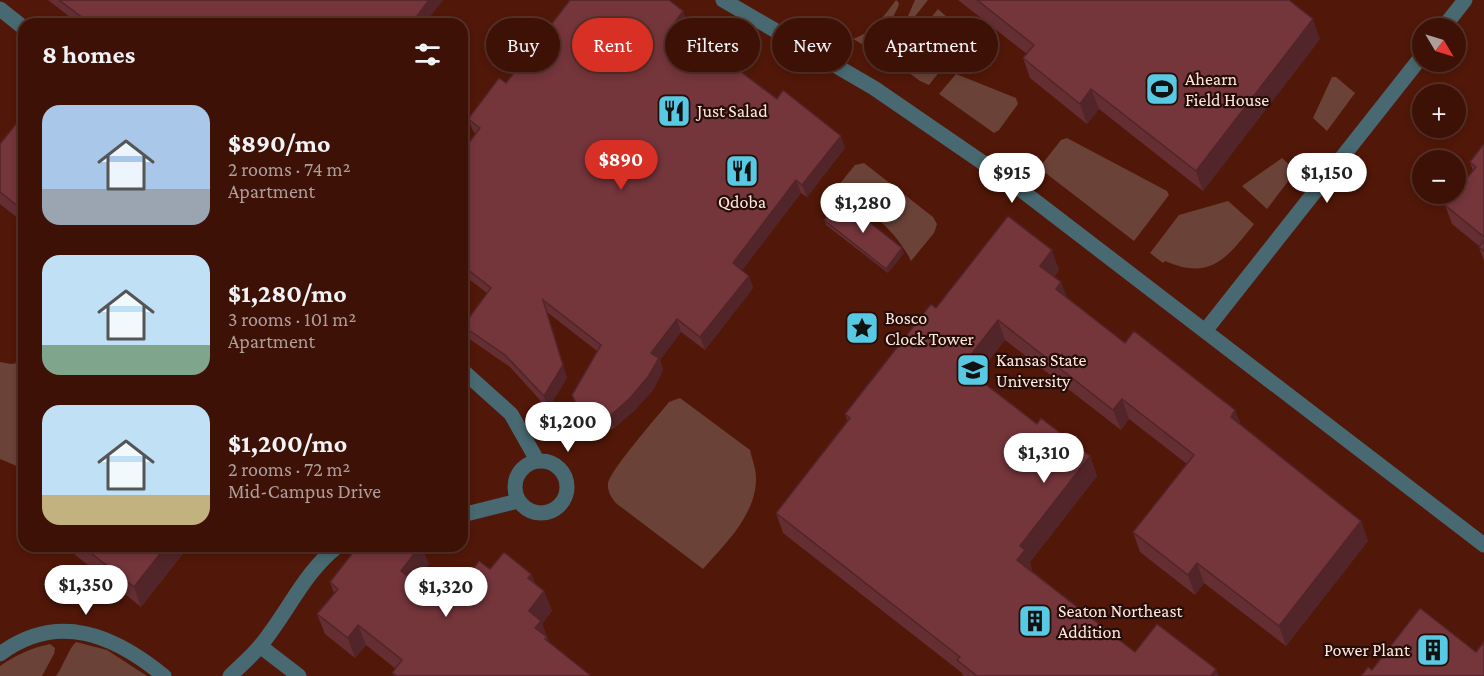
<!DOCTYPE html>
<html lang="en">
<head>
<meta charset="utf-8">
<style>
	body { margin:0; font-family:"Crimson Pro",serif; background:#481f14; color:#f1f3f6; height:100vh; display:flex; flex-direction:column; font-size:22px; white-space:nowrap }
	* { box-sizing:border-box; margin:0 }
	p { font-size:20px; color:#ad9d9b }
	.icon { flex:none; width:33px; height:33px; fill:none; stroke:currentColor; stroke-width:2; stroke-linecap:round; stroke-linejoin:round }
	.map { position:relative; flex:1; overflow:hidden }
	.panel { position:absolute; left:18px; top:18px; width:450px; height:534px; display:flex; flex-direction:column; background:#3d1106; border-radius:18px; box-shadow:0 3px 9px #0003,0 0 0 2px #563128 }
	.panel>* { flex:none }
	.top-card { position:absolute; left:486px; top:18px; width:570px; height:54px; display:flex; gap:12px }
	.needle { width:39px; rotate:128deg }
	.controls { position:absolute; left:1412px; top:18px; display:grid; gap:12px }
	.controls a { display:grid; place-items:center; width:54px; height:54px; border-radius:50%; background:#3d1106; box-shadow:0 3px 9px #0003,0 0 0 2px #563128; font-size:30px }
	.price { position:absolute; translate:-50% -51px; padding:0 14px; border-radius:21px; background:#fff; color:#222; font-size:20px; line-height:39px; filter:drop-shadow(0 2px 3px #0008) }
	.price::after { content:''; position:absolute; left:50%; top:36px; width:18px; height:14px; margin-left:-9px; background:inherit; clip-path:polygon(0 0,100% 0,50% 100%) }
	.price.selected { background:#d93025; color:#fff }
	ul { padding:0; list-style:none }
	li { display:flex; align-items:center; gap:18px; height:150px; padding:0 24px }
	li span { display:grid; place-items:center; flex:none; width:168px; height:120px; border-radius:18px; color:#555 }
	li>.icon { margin-inline-start:auto }
	span .icon { width:72px; height:72px; fill:#fffc; stroke-width:1 }
	li b { font-size:26px }
	h2 { display:flex; justify-content:space-between; align-items:center; height:72px; padding:0 24px; font-size:26px }
	.tag { padding:0 21px; border-radius:27px; background:#3d1106; box-shadow:0 3px 9px #0003,0 0 0 2px #563128; font-size:21px; line-height:54px }
	.tag.selected { background:#d93025; color:#fff }
	.map>svg:first-child { display:block }
</style>
</head>
<body>
<div class="map">
<svg width="1484" height="676" viewBox="0 0 1484 676">
	<rect width="100%" height="100%" fill="#511708"/>
	<path fill="#6a4238" d="M896,0L899,3L898,7L876,52L853,39C874,31 883,17 896,0Z
		M915,0H928L905,29L904,25Z
		M938,9L948,18L965,39L929,85L920,81L897,64L896,60Z
		M956,74L1016,98L1018,104L999,130L994,133L939,94Z
		M1332,77H1336L1355,93L1327,131L1313,118Z
		M1067,138L1167,191L1169,195L1134,241L1039,168L1061,140Z
		M1282,158L1296,171L1267,209L1242,186Z
		M864,163L933,217L937,224L934,233L911,261C897,232 863,199 829,197L855,165Z
		M1228,201L1254,224C1227,258 1211,281 1165,261L1163,263L1150,253L1179,215Z
		M0,362L11,364L24,362V469L0,459Z
		M680,398L750,450C752,459 756,469 756,477C757,514 725,544 703,569L617,504C612,499 607,492 608,483C612,468 656,418 669,402Z
		M76,642L107,650L147,676H56C63,667 69,648 76,642Z
		M50,644L55,648L54,654L42,676H0V666C16,655 31,648 50,644Z"/>
	<g fill="none" stroke-linecap="round" stroke-linejoin="round">
		<path stroke="#486971" stroke-width="15" d="M723,0L874,88L1008,180L1484,545
			M0,9L24,28
			M1443,28L1465,0
			M1205,331L1422,56
			M462,370L511,414L537,460
			M515 487a26 26 0 1 1 52 0a26 26 0 1 1-52 0Z
			M462,515L518,501
			M260,646L299,676
			M0,654C58,611 114,635 164,676
			M230,676C240,666 251,657 260,646C287,614 304,572 338,546"/>
	</g>
	<path fill="#642e33" d="M48,0H443L424,24H79Z
		M958,0H1289L1320,39L1203,191L1099,109L1087,124L1030,78L1023,58L1027,54Z
		M688,24L684,28L777,99L845,148L807,197L801,193L742,270L749,276L753,288L705,350L681,332L660,360L663,370L653,390L634,411L614,428L607,431H599L581,417L572,395L597,351L547,312L567,378L548,409L510,367L468,338L463,326L487,293L462,274V152L476,134L473,131L468,119L506,83Z
		M24,114V223L0,204V144Z
		M1484,146V261L1479,247V246L1452,224L1445,205L1473,171L1470,162Z
		M824,220L904,253L888,273L826,225Z
		M1059,270L1054,277L1061,282L1066,297L1125,343L1235,410L1241,425L1361,521L1368,541L1286,646L1204,583L1195,595L1140,552L1133,532L1187,464L1129,419L1121,430L1005,340L976,377L1037,424L1090,456L1097,476L1030,562L1032,570V571L1135,652L1219,676H963L962,673L783,533L776,513L848,422L845,414Z
		M64,546H189L141,607Z
		M370,548L429,564L413,584L435,601L444,606L490,569L531,574L535,583L544,591L552,611L542,624L549,642L590,676H394L392,673L396,669L366,645L355,658L325,634L317,614L334,593L330,582Z"/>
	<path fill="#512529" d="M429,0H443L424,24H411Z
		M683,11L688,24L680,34L675,22Z
		M1313,19L1320,39L1203,191L1196,171Z
		M1091,89L1099,109L1087,124L1080,104Z
		M841,136L845,148L807,197L802,185Z
		M796,180L801,193L738,276L733,263Z
		M902,248L904,253L888,273L886,269Z
		M1052,250L1059,270L1047,286L1040,266Z
		M749,276L753,288L705,350L700,337Z
		M1061,282L1069,302L1056,289Z
		M543,300L567,378L548,409L544,396Z
		M677,319L681,332L660,360L663,370L653,390L634,411L614,428L610,416L651,353Z
		M998,320L1005,340L969,386L962,366Z
		M1122,399L1129,419L1121,430L1113,410Z
		M1235,410L1243,430L1231,417Z
		M1090,456L1097,476L1030,562L1032,570L1025,580L1017,560L1020,546Z
		M1361,521L1368,541L1286,646L1279,626Z
		M166,546H189L141,607L134,587Z
		M420,546H422L429,564L412,586L401,571Z
		M1197,563L1204,583L1195,595L1188,575Z
		M531,574L539,594L528,578Z
		M544,591L552,611L542,624L554,657L542,648L529,611Z
		M358,625L366,645L355,658L348,638Z
		M1216,669L1219,676H1211Z"/>
	<path fill="#74353b" stroke="#512529" stroke-width="1.5" d="M59,0H429L411,24H91Z
		M570,0H669L683,11L675,22L777,99L783,90L841,136L802,185L796,180L733,263L749,276L700,337L677,319L651,353L659,358L648,377L630,398L610,416L602,419H595L577,405L572,395L601,345L543,300L563,365L544,396L505,355L463,326L491,288L462,265V152L480,128L468,119L499,78L506,83Z
		M977,0H1289L1313,19L1196,171L1091,89L1080,104L1023,58L1034,45Z
		M24,114V211L0,192V144Z
		M1483,145L1484,146V237L1445,205L1476,167L1470,162Z
		M841,200L902,248L886,269L824,220Z
		M1008,216L1052,250L1040,266L1061,282L1056,289L1125,343L1134,331L1235,410L1231,417L1361,521L1279,626L1197,563L1188,575L1133,532L1194,455L1122,399L1113,410L998,320L962,366L1037,424L1041,418L1090,456L1020,546L1025,550L1017,560L1135,652L1157,624L1216,669L1211,676H977L957,660L960,657L776,513L850,418L845,414L931,304L936,308Z
		M1484,240V251L1479,247Z
		M82,546H166L134,587Z
		M358,546H367L370,548L371,546H420L401,571L408,577L407,579L435,601L436,600L444,606L479,561L490,569L504,552L531,574L528,578L544,591L529,611L541,621L535,628L547,637L545,639L590,675L589,676H397L392,673L402,660L358,625L348,638L317,614L338,589L330,582Z
		M1420,608L1476,652L1484,642V676H1361L1368,667L1372,670Z"/>
	<defs>
		<symbol id="stadium-square" viewBox="-11 -11 22 22"><rect x="-9" y="-9" width="18" height="18" rx="4" fill="#58c9e3" stroke="#260d07"/><path d="M0-5a6.5 5 0 1 0 0 10a6.5 5 0 1 0 0-10ZM-3.5-1.8h7v3.6h-7Z" fill="#111"/></symbol>
		<symbol id="restaurant-square" viewBox="-11 -11 22 22"><rect x="-9" y="-9" width="18" height="18" rx="4" fill="#58c9e3" stroke="#260d07"/><path d="M-5-6h1v4h1v-4h1v4h1v-4h1v5L-1.5 .5V6h-2V.5L-5-1ZM5-6V6H3V1.5H1.5Q1.5-4 5-6Z" fill="#111"/></symbol>
		<symbol id="sight-square" viewBox="-11 -11 22 22"><rect x="-9" y="-9" width="18" height="18" rx="4" fill="#58c9e3" stroke="#260d07"/><path d="M0-6L1.8-2.2L6-1.7L2.9 1.2L3.7 5.4L0 3.3L-3.7 5.4L-2.9 1.2L-6-1.7L-1.8-2.2Z" fill="#111"/></symbol>
		<symbol id="university-square" viewBox="-11 -11 22 22"><rect x="-9" y="-9" width="18" height="18" rx="4" fill="#58c9e3" stroke="#260d07"/><path d="M0-5L7-2L0 1L-7-2ZM-4 1L0 2.5L4 1V4Q0 6-4 4Z" fill="#111"/></symbol>
		<symbol id="building-square" viewBox="-11 -11 22 22"><rect x="-9" y="-9" width="18" height="18" rx="4" fill="#58c9e3" stroke="#260d07"/><path d="M-4-6H4V6H1V3H-1V6H-4ZM-2.5-4.3h1.7v1.8h-1.7ZM.8-4.3h1.7v1.8H.8ZM-2.5-1h1.7V.8h-1.7ZM.8-1h1.7V.8H.8Z" fill="#111"/></symbol>
	</defs>
	<g fill-rule="evenodd">
		<use href="#stadium-square" x="1143" y="70" width="38" height="38"/>
		<use href="#restaurant-square" x="655" y="92" width="38" height="38"/>
		<use href="#restaurant-square" x="723" y="152" width="38" height="38"/>
		<use href="#sight-square" x="843" y="309" width="38" height="38"/>
		<use href="#university-square" x="954" y="351" width="38" height="38"/>
		<use href="#building-square" x="1016" y="602" width="38" height="38"/>
		<use href="#building-square" x="1414" y="631" width="38" height="38"/>
	</g>
	<g text-anchor="middle" dominant-baseline="central" stroke-width="4.5" stroke-linejoin="round" paint-order="stroke">
		<g font-size="18" fill="#ffe8e1" stroke="#260d07" text-anchor="start">
			<text x="1185" y="79">Ahearn<tspan x="1185" dy="21">Field House</tspan></text>
			<text x="697" y="111">Just Salad</text>
			<text x="742" y="202" text-anchor="middle">Qdoba</text>
			<text x="885" y="318">Bosco<tspan x="885" dy="21">Clock Tower</tspan></text>
			<text x="996" y="360">Kansas State<tspan x="996" dy="21">University</tspan></text>
			<text x="1058" y="611">Seaton Northeast<tspan x="1058" dy="21">Addition</tspan></text>
			<text x="1410" y="650" text-anchor="end">Power Plant</text>
		</g>
	</g>
</svg>
<div class="controls">
<a><svg class="needle" viewBox="-14 -14 28 28"><path d="M0-13l5 13h-10z" fill="#e53935"/><path d="M0 13l5-13h-10z" fill="#ad9d9b"/></svg></a>
<a>+</a>
<a>−</a>
</div>
<b class="price selected" style="left:621px;top:191px">$890</b>
<b class="price" style="left:1012px;top:204px">$915</b>
<b class="price" style="left:1327px;top:204px">$1,150</b>
<b class="price" style="left:863px;top:234px">$1,280</b>
<b class="price" style="left:568px;top:453px">$1,200</b>
<b class="price" style="left:1044px;top:484px">$1,310</b>
<b class="price" style="left:86px;top:616px">$1,350</b>
<b class="price" style="left:446px;top:618px">$1,320</b>
<div class="top-card">
<a class="tag">Buy</a>
<a class="tag selected">Rent</a>
<a class="tag">Filters</a>
<a class="tag">New</a>
<a class="tag">Apartment</a>
</div>
<section class="panel">
<h2>8 homes<svg class="icon" aria-label="filters" viewBox="0 0 24 24"><path d="M4 7h16M4 17h16"/><circle cx="9" cy="7" r="2"/><circle cx="15" cy="17" r="2"/></svg></h2>
<ul>
<li><span style="background:linear-gradient(#a9c7e8 70%,#9aa5b1 0)"><svg class="icon" aria-label="home" viewBox="0 0 24 24"><path d="M3 11l9-7 9 7M6 9v11h12V9"/></svg></span><div><b>$890/mo</b><p>2 rooms · 74 m²</p><p>Apartment</p></div></li>
<li><span style="background:linear-gradient(#bfe0f5 75%,#7fa58c 0)"><svg class="icon" aria-label="home" viewBox="0 0 24 24"><path d="M3 11l9-7 9 7M6 9v11h12V9"/></svg></span><div><b>$1,280/mo</b><p>3 rooms · 101 m²</p><p>Apartment</p></div></li>
<li><span style="background:linear-gradient(#bfe0f5 75%,#c2b280 0)"><svg class="icon" aria-label="home" viewBox="0 0 24 24"><path d="M3 11l9-7 9 7M6 9v11h12V9"/></svg></span><div><b>$1,200/mo</b><p>2 rooms · 72 m²</p><p>Mid-Campus Drive</p></div></li>
</ul>
</section>
</div>
</body>
</html>
